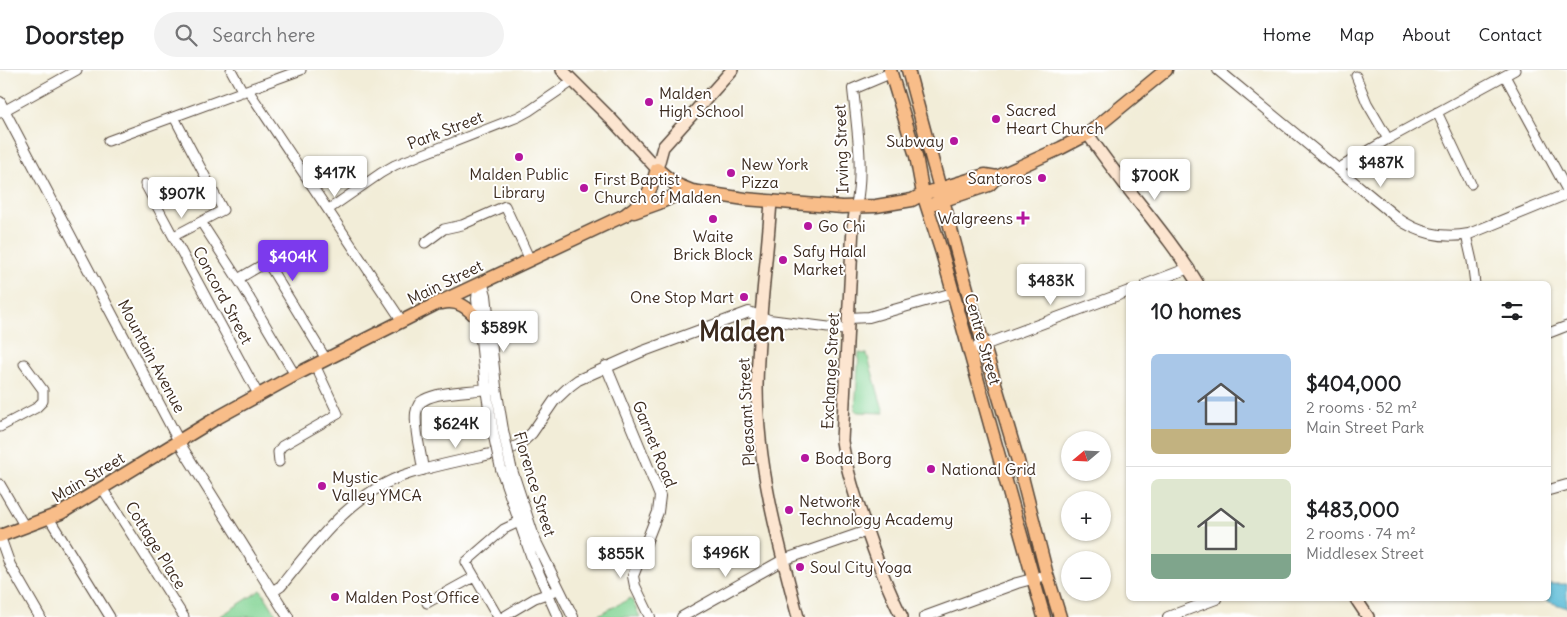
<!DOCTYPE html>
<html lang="en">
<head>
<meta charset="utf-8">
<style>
	body { margin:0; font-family:Delius,sans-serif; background:#f2f2f2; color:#202124; height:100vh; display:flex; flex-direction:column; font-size:19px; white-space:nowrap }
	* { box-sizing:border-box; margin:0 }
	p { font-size:16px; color:#757577 }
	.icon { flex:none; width:28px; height:28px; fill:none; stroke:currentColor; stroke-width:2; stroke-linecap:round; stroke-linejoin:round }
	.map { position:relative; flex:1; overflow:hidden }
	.panel { position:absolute; left:1126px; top:211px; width:425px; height:320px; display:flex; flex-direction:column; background:#fff; border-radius:8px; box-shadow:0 1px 4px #0004 }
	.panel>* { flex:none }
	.needle { width:32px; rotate:251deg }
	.tools { position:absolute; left:1061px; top:361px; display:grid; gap:10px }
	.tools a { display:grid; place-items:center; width:50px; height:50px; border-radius:50%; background:#fff; box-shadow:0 1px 4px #0004; font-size:25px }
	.price { position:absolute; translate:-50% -42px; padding:0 11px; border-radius:5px; background:#fff; color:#222; font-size:16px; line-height:32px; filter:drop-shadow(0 1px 2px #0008) }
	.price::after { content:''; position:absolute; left:50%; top:30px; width:15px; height:11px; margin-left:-8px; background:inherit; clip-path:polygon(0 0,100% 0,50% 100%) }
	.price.active { background:#7c3aed; color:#fff }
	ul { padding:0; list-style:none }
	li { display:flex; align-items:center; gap:15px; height:125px; padding:0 25px }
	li+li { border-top:1px solid #e0e0e0 }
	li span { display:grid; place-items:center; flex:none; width:140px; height:100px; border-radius:8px; color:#555 }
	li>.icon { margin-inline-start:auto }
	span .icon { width:60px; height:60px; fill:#fffc; stroke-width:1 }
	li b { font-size:21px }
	h2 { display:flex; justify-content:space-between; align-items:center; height:60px; padding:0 25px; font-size:21px }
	header { display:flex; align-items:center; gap:30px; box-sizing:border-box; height:70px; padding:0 25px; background:#fff; border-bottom:1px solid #e0e0e0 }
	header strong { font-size:24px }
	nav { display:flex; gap:28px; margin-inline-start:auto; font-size:18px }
	.search { width:350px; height:45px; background:#f2f2f2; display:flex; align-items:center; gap:12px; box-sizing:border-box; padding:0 18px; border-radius:28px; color:#757577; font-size:19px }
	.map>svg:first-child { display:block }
</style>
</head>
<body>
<header>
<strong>Doorstep</strong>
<div class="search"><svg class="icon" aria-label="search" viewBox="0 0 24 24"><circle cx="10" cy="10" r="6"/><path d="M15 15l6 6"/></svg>Search here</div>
<nav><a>Home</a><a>Map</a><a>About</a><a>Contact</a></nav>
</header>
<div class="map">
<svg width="1567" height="547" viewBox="0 0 1567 547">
	<rect width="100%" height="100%" fill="#fff"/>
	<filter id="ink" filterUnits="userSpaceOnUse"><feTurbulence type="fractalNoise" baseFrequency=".02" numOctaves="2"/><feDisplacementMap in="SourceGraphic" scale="10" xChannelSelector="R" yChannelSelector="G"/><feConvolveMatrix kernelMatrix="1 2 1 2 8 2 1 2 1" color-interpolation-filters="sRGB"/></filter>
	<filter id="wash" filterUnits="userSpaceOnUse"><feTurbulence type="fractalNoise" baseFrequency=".0096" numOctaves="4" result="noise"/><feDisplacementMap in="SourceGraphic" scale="20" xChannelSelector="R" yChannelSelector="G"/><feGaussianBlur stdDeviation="1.12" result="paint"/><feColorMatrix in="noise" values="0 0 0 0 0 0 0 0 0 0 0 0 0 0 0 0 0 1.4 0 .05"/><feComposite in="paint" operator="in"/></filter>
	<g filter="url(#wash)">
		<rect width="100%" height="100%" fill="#f2edd8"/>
		<path fill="#83d494" stroke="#5f7f59" d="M859,283L867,284L884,343L858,342L855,340Z
			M261,520L278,547H219Z
			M631,528L640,547H594Z"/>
		<path fill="#56b9d5" stroke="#48727a" d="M1549,514H1567V538L1541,529H1549Z"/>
	</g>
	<g filter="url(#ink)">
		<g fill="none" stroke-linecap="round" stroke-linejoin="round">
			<defs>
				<path id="minor" d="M231,0L243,22
					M1356,6L1367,33L1388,69
					M1505,6L1567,120
					M248,20L402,251
					M1437,42L1471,114
					M0,43L77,0
					M174,47L223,140L174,166
					M108,71L301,0
					M1339,98L1388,69L1515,0
					M145,114L258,324
					M329,139L381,103L395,95L518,47L529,41L573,11
					M201,152L243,217L295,305
					M1466,165L1472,191L1475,214
					M425,173L444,159L462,155L505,136L530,190
					M238,209L267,192L326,289
					M1549,263L1567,256
					M0,357L36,338L43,331V320L24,294
					M279,392L278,382L282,376L338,344L315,295
					M0,414L25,457
					M102,418L184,547
					M49,448L110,547
					M427,533L474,507
					M498,547L466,492L504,459L519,452
					M503,547L535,528L558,520"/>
				<path id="tertiary" d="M1218,0L1396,147C1417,163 1443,169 1469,164L1567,124
					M0,32L183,379L288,547
					M856,137C864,99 857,57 853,19L891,3
					M482,212L478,219L477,229L486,319L493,362
					M482,212L486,225L496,317L503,360
					M1147,214L1189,198
					M849,248L869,247L953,223
					M969,279L984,275L1129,221
					M606,296L660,426L658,442L633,506L635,516L650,547
					M511,397L535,470L573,547
					M501,399L532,488L558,547
					M423,400C421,382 414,361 416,343C417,337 419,332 424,330C439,321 473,322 492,318
					M1549,420L1567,415
					M0,467L10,495L40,547
					M272,522L281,516C317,471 354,420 411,403C435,396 458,391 482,386C494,383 507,381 519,375L532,363L554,331L570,316L578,310L641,282L749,242L769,250L848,260
					M682,547L783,490L867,461
					M924,547L1017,513L1047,505
					M1168,547L1216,529"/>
				<path id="secondary" d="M562,0L612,50L657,99
					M1088,64C1122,116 1166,161 1198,214
					M657,99L663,77L732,0
					M771,131C767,193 758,254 757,316C757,395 778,472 798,547
					M856,137L853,156L842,371C846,398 854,423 863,449C874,483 886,516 902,547
					M1356,529L1368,547"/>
				<path id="primary" d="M890,0L916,86L923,124L942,183L1044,547
					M908,0L967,219L1018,391L1047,505L1060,547
					M935,133L989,115L997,107L1061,78L1088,64L1166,0
					M634,142L659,133L687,120
					M442,233C458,229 468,238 479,250
					M0,466L61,443L215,349L295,305L434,235L625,145C647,128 649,127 657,99L675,114L692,121L745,129L842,137L876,136L912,130L923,124L985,105L997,107"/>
			</defs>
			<use href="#minor" stroke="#56473a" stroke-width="11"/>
			<use href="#tertiary" stroke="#56473a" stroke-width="12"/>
			<use href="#secondary" stroke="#56473a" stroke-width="14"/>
			<use href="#primary" stroke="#56473a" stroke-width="15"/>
			<use href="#minor" stroke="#fff" stroke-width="9"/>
			<use href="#tertiary" stroke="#fff" stroke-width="10"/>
			<use href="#secondary" stroke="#fce5d0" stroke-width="11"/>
			<use href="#primary" stroke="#f8bd89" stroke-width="12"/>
			<defs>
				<path id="tertiary-bridge" d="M503,360L511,397
					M493,362L501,399"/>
			</defs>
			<use href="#tertiary-bridge" stroke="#56473a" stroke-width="12" stroke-linecap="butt"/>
			<use href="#tertiary-bridge" stroke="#fff" stroke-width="10"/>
		</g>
	</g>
	<g fill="#b5179e" stroke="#fff" stroke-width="2">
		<circle cx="649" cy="32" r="5"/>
		<circle cx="996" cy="49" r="5"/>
		<circle cx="954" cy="71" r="5"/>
		<circle cx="519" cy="87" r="5"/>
		<circle cx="731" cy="103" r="5"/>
		<circle cx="1042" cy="108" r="5"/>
		<circle cx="584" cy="118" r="5"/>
		<path d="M1020.5 140.5h5v5h5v5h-5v5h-5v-5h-5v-5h5z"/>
		<circle cx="713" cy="149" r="5"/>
		<circle cx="808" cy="156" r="5"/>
		<circle cx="783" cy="190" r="5"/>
		<circle cx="744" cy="227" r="5"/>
		<circle cx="805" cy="388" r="5"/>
		<circle cx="931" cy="399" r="5"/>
		<circle cx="322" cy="416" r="5"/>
		<circle cx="789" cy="440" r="5"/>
		<circle cx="800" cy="497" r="5"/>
		<circle cx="335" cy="527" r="5"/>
	</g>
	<g text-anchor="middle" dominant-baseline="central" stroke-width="4" stroke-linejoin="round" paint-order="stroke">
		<g font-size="16" fill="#3b2a1e" stroke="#fff" text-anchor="start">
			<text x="659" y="23">Malden<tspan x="659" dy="18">High School</tspan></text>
			<text x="1006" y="40">Sacred<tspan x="1006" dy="18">Heart Church</tspan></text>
			<text x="944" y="71" text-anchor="end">Subway</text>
			<text x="741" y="94">New York<tspan x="741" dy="18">Pizza</tspan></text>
			<text x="519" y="104" text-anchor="middle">Malden Public<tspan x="519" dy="18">Library</tspan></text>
			<text x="1032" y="108" text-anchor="end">Santoros</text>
			<text x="594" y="109">First Baptist<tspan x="594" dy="18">Church of Malden</tspan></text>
			<text x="1013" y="148" text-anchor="end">Walgreens</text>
			<text x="818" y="156">Go Chi</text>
			<text x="713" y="166" text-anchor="middle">Waite<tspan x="713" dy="18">Brick Block</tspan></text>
			<text x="793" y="181">Safy Halal<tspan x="793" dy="18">Market</tspan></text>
			<text x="734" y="227" text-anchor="end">One Stop Mart</text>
			<text x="815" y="388">Boda Borg</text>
			<text x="941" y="399">National Grid</text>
			<text x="332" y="407">Mystic<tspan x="332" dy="18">Valley YMCA</tspan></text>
			<text x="799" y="431">Network<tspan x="799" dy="18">Technology Academy</tspan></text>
			<text x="810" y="497">Soul City Yoga</text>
			<text x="345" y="527">Malden Post Office</text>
		</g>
		<g font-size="16" fill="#3b2a1e" stroke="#fff">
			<text transform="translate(445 60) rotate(-21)">Park Street</text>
			<text transform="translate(841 79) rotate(-92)">Irving Street</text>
			<text transform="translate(445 212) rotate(-26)">Main Street</text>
			<text transform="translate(223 225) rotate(62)">Concord Street</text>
			<text transform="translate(983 269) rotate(74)">Centre Street</text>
			<text transform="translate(152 286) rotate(62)">Mountain Avenue</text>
			<text transform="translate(830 301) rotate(-87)">Exchange Street</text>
			<text transform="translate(746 342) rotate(-93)">Pleasant Street</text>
			<text transform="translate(655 374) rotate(68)">Garnet Road</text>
			<text transform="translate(88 407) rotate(-31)">Main Street</text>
			<text transform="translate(535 414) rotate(73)">Florence Street</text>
			<text transform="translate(156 475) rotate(58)">Cottage Place</text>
		</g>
		<g font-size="26" font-weight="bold" fill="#3b2a1e" stroke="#fff">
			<text x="742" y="261">Malden</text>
		</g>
	</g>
</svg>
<div class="tools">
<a><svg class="needle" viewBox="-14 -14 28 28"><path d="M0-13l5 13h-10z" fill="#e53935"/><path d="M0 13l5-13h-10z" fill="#757577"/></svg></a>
<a>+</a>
<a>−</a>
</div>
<b class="price" style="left:1381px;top:118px">$487K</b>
<b class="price" style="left:335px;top:128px">$417K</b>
<b class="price" style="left:1155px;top:131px">$700K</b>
<b class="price" style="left:182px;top:149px">$907K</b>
<b class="price active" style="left:293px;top:212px">$404K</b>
<b class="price" style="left:1051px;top:236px">$483K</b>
<b class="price" style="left:504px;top:283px">$589K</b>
<b class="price" style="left:456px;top:379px">$624K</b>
<b class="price" style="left:726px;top:508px">$496K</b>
<b class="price" style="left:621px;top:509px">$855K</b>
<section class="panel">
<h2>10 homes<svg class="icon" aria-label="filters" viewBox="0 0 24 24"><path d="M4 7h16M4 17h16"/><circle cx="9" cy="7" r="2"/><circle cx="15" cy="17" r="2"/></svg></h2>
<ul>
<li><span style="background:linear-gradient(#a9c7e8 75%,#c2b280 0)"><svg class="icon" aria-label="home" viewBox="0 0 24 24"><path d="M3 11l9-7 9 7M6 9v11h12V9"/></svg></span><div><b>$404,000</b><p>2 rooms · 52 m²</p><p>Main Street Park</p></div></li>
<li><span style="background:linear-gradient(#dfe7d0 75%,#7fa58c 0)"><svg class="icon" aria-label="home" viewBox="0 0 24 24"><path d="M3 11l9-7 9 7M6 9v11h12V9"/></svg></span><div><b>$483,000</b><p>2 rooms · 74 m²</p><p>Middlesex Street</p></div></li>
</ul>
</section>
</div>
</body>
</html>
